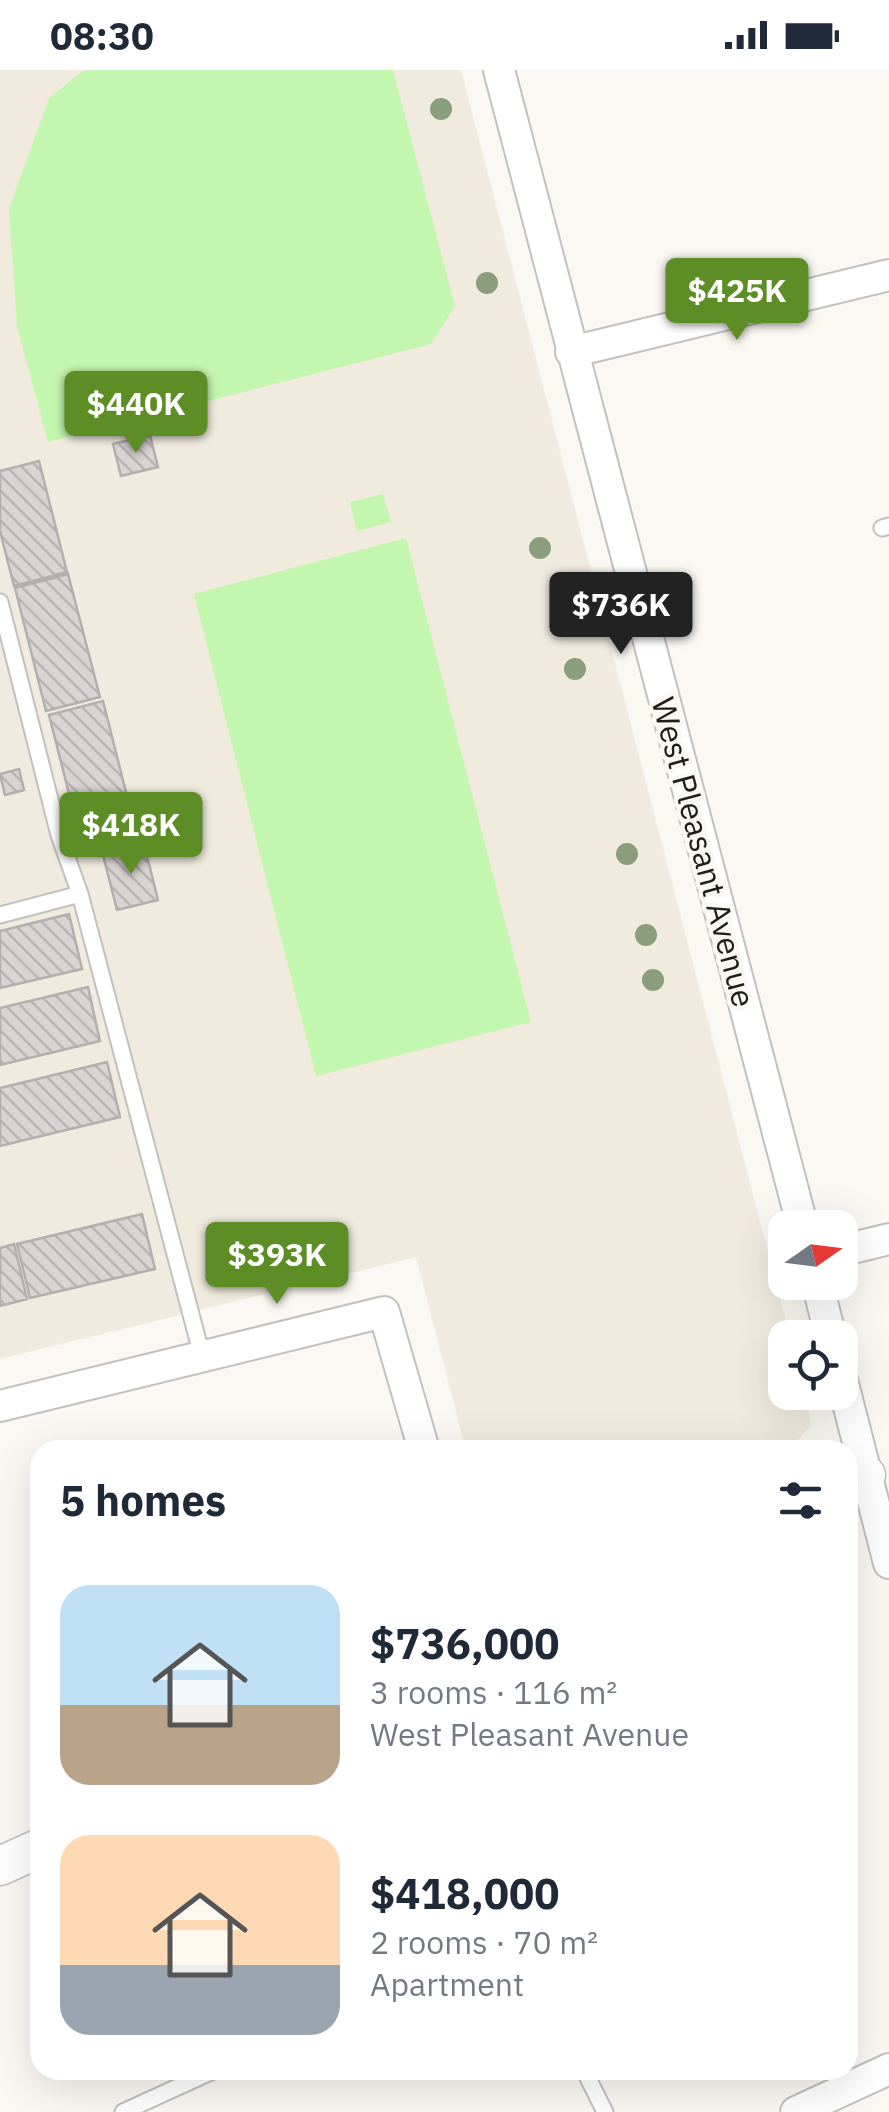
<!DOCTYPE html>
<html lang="en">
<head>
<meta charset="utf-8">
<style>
	body { margin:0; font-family:"IBM Plex Sans",sans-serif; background:#f6f6f7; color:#1f2937; height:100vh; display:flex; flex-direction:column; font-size:38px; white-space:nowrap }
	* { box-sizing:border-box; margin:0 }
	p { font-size:32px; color:#747a83 }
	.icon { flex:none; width:55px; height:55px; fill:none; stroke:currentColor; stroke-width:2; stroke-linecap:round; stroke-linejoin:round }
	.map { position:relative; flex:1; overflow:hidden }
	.side { position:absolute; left:30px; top:1370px; width:828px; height:640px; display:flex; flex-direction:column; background:#fff; border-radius:30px; box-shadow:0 10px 40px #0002 }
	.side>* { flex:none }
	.needle { width:65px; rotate:76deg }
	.tools { position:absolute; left:768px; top:1140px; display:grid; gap:20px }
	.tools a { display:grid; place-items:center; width:90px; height:90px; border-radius:20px; background:#fff; box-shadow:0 10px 40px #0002; font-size:50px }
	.price { position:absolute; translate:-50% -85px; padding:0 22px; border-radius:10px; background:#5d8e25; color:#fff; font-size:32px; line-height:65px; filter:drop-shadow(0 2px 5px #0008) }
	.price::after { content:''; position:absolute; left:50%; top:60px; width:30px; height:22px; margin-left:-15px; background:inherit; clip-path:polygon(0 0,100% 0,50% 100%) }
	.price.on { background:#222; color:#fff }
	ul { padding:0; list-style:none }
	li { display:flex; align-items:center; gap:30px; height:250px; padding:0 30px }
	li span { display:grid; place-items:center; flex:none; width:280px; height:200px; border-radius:30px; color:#555 }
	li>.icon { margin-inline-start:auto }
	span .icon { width:120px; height:120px; fill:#fffc; stroke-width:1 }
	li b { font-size:42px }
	h2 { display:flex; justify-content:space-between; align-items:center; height:120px; padding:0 30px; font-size:42px }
	.status { display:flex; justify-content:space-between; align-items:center; height:70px; padding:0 50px; background:#fff; direction:ltr }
	.status svg { height:28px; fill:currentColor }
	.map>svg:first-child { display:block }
</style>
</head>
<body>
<div class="status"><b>08:30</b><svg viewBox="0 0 49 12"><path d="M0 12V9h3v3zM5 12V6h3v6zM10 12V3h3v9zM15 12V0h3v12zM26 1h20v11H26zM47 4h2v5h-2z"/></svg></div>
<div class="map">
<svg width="889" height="2042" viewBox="0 0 889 2042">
	<defs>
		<pattern id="building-back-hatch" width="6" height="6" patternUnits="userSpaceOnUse" patternTransform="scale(2.5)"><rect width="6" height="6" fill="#d9d3d2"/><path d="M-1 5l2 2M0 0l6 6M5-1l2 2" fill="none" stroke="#bab5b4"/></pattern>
	</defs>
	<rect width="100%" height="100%" fill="#fbf8f3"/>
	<path fill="#f1ebdf" d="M0,0H461L790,1267L785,1268V1322L804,1323L809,1343L811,1355L794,1375L784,1380H466L416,1187L0,1289Z"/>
	<path fill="#c3f6ae" d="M84,0H393L455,236L431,274L48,372L17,256L9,139L49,28Z
		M383,424L391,452L357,461L350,432Z
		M406,468L531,952L316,1006L194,524Z"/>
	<path fill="url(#building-back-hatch)" stroke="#b4aeae" stroke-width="2.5" d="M150,365L158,397L121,406L113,374Z
		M39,391L67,502L14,516L0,461V401Z
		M68,504L100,627L46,641L15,518Z
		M103,631L134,754L80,767L49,645Z
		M19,699L24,720L5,725L0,704Z
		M144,774L158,830L117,840L103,785Z
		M69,844L82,899L0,918V861Z
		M88,917L100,971L0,995V938Z
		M107,992L120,1047L0,1076V1018Z
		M142,1144L155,1199L30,1228L17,1174Z
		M14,1174L27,1229L0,1236V1178Z"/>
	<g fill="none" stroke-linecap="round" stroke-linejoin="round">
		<defs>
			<path id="service" d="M882,458L889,456
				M0,532L59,765L80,824L202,1286
				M0,845L80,824
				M584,2000L605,2042
				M123,2042L215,2000"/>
			<path id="minor" d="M499,0L803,1158
				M571,282L889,205
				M840,1181L889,1169
				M817,1212L831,1268
				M840,1302L889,1493
				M0,1336L384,1242L424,1380
				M796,2042L889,1999"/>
			<path id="tertiary" d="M848,1413L866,1405
				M0,1796L40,1778"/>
		</defs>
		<use href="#service" stroke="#c3c1bd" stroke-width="19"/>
		<use href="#minor" stroke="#c3c1bd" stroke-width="34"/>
		<use href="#tertiary" stroke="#c3c1bd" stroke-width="41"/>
		<use href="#service" stroke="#fff" stroke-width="15"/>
		<use href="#minor" stroke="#fff" stroke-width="30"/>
		<use href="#tertiary" stroke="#fff" stroke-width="38"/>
	</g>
	<g fill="#8a9e7d">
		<circle cx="441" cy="39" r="11"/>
		<circle cx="487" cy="213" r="11"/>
		<circle cx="540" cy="478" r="11"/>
		<circle cx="575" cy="599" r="11"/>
		<circle cx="627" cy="784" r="11"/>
		<circle cx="646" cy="865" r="11"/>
		<circle cx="653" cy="910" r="11"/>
	</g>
	<g text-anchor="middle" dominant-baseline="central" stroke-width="9" stroke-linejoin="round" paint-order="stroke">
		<g font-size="32" fill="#1d1d1b" stroke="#fbf8f3">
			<text transform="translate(704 782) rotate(75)">West Pleasant Avenue</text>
		</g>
	</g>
</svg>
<div class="tools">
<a><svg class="needle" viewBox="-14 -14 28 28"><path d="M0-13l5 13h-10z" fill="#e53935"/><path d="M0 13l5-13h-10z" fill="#747a83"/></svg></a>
<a><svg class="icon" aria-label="locate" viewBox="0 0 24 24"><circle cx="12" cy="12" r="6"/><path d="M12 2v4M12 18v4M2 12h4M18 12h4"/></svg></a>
</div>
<b class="price" style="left:737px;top:273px">$425K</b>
<b class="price" style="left:136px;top:386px">$440K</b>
<b class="price on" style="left:621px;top:587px">$736K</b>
<b class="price" style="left:131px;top:807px">$418K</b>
<b class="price" style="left:277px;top:1237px">$393K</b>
<section class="side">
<h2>5 homes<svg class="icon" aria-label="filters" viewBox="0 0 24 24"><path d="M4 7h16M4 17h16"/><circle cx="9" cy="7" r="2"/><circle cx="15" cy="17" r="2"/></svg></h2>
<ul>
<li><span style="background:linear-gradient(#bfe0f5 60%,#b9a48a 0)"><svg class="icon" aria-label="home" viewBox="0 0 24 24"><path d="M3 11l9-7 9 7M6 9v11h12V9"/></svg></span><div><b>$736,000</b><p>3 rooms · 116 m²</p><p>West Pleasant Avenue</p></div></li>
<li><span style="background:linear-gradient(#ffd9b3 65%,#9aa5b1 0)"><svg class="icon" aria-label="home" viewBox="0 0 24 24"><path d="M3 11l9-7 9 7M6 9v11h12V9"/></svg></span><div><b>$418,000</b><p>2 rooms · 70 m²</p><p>Apartment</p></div></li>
</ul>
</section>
</div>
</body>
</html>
